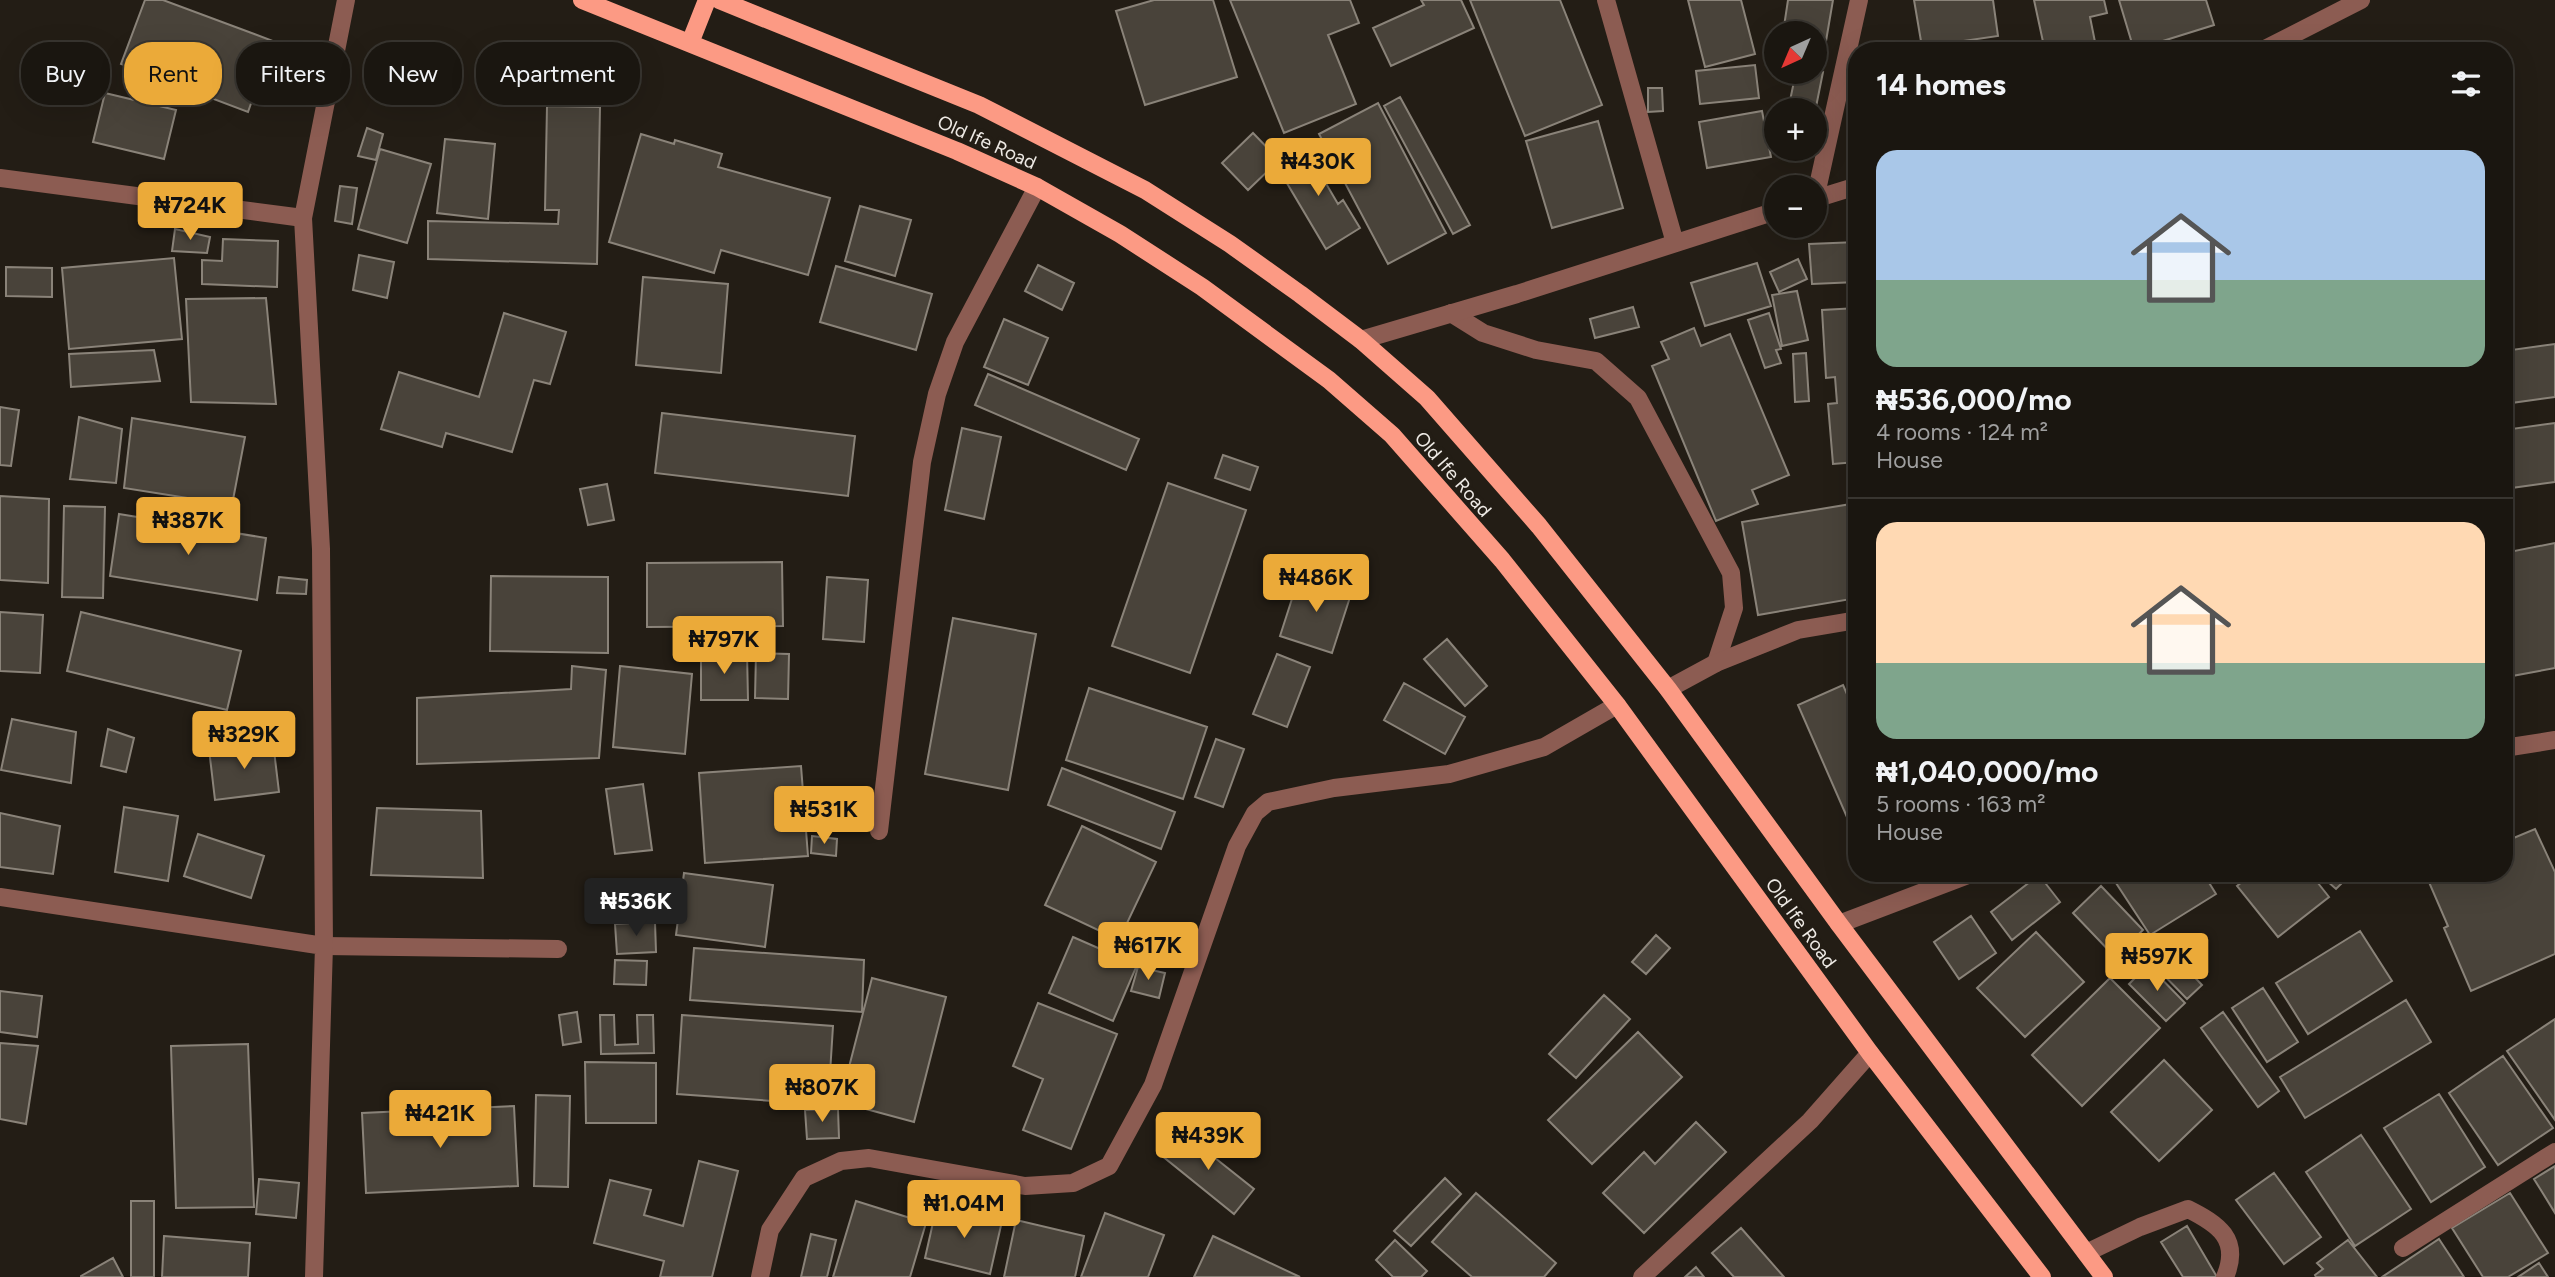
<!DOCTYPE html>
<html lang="en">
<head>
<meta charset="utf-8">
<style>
	body { margin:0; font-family:Figtree,sans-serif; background:#231f19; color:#f1f3f6; height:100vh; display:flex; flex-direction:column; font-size:26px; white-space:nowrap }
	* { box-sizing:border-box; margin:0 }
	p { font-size:23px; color:#9f9f9f }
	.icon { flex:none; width:38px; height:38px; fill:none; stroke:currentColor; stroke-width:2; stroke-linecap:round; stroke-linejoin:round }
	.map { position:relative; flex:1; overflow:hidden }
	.sheet { position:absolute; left:1848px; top:42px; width:665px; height:840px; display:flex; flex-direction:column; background:#1a1610; border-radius:28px; box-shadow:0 7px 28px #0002,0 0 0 2px #383530 }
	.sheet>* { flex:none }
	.hud { position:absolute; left:21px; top:42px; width:665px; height:63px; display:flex; gap:14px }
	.needle { width:46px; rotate:224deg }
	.fabs { position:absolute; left:1764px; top:21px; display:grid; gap:14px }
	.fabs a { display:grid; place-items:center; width:63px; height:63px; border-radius:50%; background:#1a1610; box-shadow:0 7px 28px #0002,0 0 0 2px #383530; font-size:35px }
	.price { position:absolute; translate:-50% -60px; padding:0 16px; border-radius:7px; background:#ebaa39; color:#111; font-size:23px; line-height:46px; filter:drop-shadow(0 2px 4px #0008) }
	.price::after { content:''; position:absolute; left:50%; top:42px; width:21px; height:16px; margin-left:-10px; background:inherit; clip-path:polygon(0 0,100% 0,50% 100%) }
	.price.selected { background:#222; color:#fff }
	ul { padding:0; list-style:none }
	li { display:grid; align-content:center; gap:14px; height:371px; padding:0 28px }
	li+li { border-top:2px solid #383530 }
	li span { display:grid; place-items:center; height:217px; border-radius:21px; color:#555 }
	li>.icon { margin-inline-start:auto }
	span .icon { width:126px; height:126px; fill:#fffc; stroke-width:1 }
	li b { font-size:30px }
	h2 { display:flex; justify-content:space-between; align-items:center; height:84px; padding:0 28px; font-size:30px }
	.chip { padding:0 24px; border-radius:28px; background:#1a1610; box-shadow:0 7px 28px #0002,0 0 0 2px #383530; font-size:24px; line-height:63px }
	.chip.selected { background:#ebaa39; color:#111 }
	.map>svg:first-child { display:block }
</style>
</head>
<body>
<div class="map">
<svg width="2555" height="1277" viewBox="0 0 2555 1277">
	<rect width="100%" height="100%" fill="#231d15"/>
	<path fill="#49433a" stroke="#8a8379" stroke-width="2" d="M145,0H163L273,41L248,112L121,64Z
		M1154,0H1213L1237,77L1145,105L1116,11Z
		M1230,0H1350L1359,23L1328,35L1356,104L1284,133Z
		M1421,0H1461L1474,28L1391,66L1373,28L1424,5Z
		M1470,0H1560L1602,105L1525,136Z
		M1688,0H1741L1755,54L1705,67Z
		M1788,0H1833L1825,47L1815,45V33H1783Z
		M1914,0H1993L1998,36L1922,47Z
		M2034,0H2104L2107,13L2090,17L2096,47L2077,51H2045Z
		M2119,0H2206L2214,25L2134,50Z
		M404,49L458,74L448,97L393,72Z
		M1755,65L1759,98L1700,104L1696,71Z
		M1815,71L1823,72L1815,112L1788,110L1796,72Z
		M1648,88H1662L1663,111L1648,112Z
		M105,93L176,110L164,159L93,142Z
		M1400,97L1470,225L1453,234L1384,106Z
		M1378,103L1446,233L1388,264L1319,134Z
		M1850,105H1857V143H1849Z
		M547,106L600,107L597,264L428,259V221L558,224L559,210H545Z
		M1762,111L1771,157L1707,168L1699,122Z
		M1598,121L1623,208L1552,228L1526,141Z
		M367,128L383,134L376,160L358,156Z
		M1253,133L1279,160L1248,190L1222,163Z
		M641,134L674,144L675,140L722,154L718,167L830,198L808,275L721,250L714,273L609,242Z
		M445,139L495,144L488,219L437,213Z
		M1314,147L1329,171L1321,175L1338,204L1343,200L1360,228L1326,249L1278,168Z
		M380,149L431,164L407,243L358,229Z
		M340,186L357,188L352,224L335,221Z
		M860,206L911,220L895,276L845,261Z
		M175,229L210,237L207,253L172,251Z
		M223,239L278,241L277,287L202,284V260L222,261Z
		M1857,242V282L1812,284L1809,244Z
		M359,255L394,262L387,298L353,290Z
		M174,258L182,339L69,349L62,268Z
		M1798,259L1807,279L1779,292L1770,272Z
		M1757,263L1771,306L1705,326L1691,283Z
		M1038,265L1074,283L1062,310L1025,291Z
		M836,266L932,294L916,350L820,322Z
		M6,267L52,268V297L6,296Z
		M643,277L728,284L721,373L636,365Z
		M1797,291L1808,340L1782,346L1772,295Z
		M266,298L276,404L191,402L186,299Z
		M1633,307L1639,327L1595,338L1590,319Z
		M1857,308V462L1833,464L1828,404L1837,403L1835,377L1826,378L1822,310Z
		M504,313L566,332L550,384L534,380L512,452L446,433L442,447L381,429L399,372L479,397Z
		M1769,313L1781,349L1776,350L1781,363L1765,368L1748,320Z
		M1004,319L1048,338L1028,385L984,367Z
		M1694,328L1701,346L1730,334L1789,475L1752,490L1758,504L1716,521L1652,366L1669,359L1661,342Z
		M2555,344V397L2504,404V351Z
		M154,350L160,381L71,387L69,354Z
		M1806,353L1809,401L1795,402L1793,354Z
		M988,374L1139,439L1126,470L975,405Z
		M0,407L19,410L11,466L0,465Z
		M662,413L855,436L848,496L655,473Z
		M79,417L122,429L116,483L70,479Z
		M132,418L245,437L232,505L124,488Z
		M2555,423V482L2504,489V430Z
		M962,428L1001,437L984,519L945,510Z
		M1223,455L1258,467L1250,490L1215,478Z
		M1168,483L1246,510L1190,673L1112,646Z
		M607,484L614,520L588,525L580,489Z
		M0,496L49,499L48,583L0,580Z
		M1857,503V598L1758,615L1742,522Z
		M64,506L105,507L103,598L62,597Z
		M119,514L266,538L257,600L110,576Z
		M2555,543V668L2512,676L2504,638V553Z
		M782,562L783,626L647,627V563Z
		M1300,574L1352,591L1332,653L1280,636Z
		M491,576L608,577V653L490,651Z
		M279,577L307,580L306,594L277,593Z
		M827,577L868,580L864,642L823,639Z
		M0,612L43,615L40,673L0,671Z
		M81,612L241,651L227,710L67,671Z
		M953,618L1036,634L1008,790L925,774Z
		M1447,639L1487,686L1465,706L1424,659Z
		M747,652L748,700H701V653Z
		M756,653L789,654L788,699L755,698Z
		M1277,654L1310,667L1287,727L1253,714Z
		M572,666L606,670L599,758L417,764V698L571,689Z
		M620,666L692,674L685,754L613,747Z
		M1404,683L1465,717L1445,754L1384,720Z
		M1843,685L1857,717V840L1798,705Z
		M1089,688L1207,727L1183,799L1066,760Z
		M12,719L76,732L71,783L1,770Z
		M108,729L134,738L126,772L101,766Z
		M1216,739L1244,749L1223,807L1195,797Z
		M273,742L279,792L215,800L209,749Z
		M801,766L808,856L705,863L699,773Z
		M1062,768L1175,812L1161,849L1048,805Z
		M643,784L652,850L615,854L606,789Z
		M124,807L178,816L168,881L115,872Z
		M377,808L481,811L483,878L371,875Z
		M0,813L60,826L53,874L0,867Z
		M1082,826L1156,862L1119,940L1045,905Z
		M2535,829L2555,872V954L2471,991L2444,928L2448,926L2425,873H2504V842Z
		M198,834L264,856L251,898L184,876Z
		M812,836L837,839L836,856L811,853Z
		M684,873L773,885L765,947L676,935Z
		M2131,873H2203L2216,894L2150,935L2116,883Z
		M2253,873H2310L2329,897L2278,937L2237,886Z
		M2335,873H2340L2346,879L2336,889L2327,881Z
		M2039,875L2060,902L2012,940L1991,912Z
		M2101,886L2143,930L2115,957L2073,913Z
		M1971,916L1996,953L1959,979L1934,942Z
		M655,922L656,952L617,954L615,924Z
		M2360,931L2392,981L2308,1034L2276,983Z
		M2036,932L2084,982L2025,1037L1977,988Z
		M1656,935L1670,948L1646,974L1632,962Z
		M1073,937L1137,965L1113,1021L1049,993Z
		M694,948L864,960L862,1012L690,1000Z
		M2168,949L2202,985L2187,999L2153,964Z
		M615,960L647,961L646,985L614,984Z
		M2148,965L2185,1003L2166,1021L2129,984Z
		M1138,967L1165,973L1159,998L1131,991Z
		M872,978L946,997L914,1122L840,1102Z
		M2110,978L2160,1028L2082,1106L2032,1055Z
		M2263,988L2298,1042L2267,1062L2232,1008Z
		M0,991L42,996L37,1037L0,1032Z
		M1604,995L1630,1019L1576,1078L1549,1054Z
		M2406,1000L2431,1042L2305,1118L2280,1077Z
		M1038,1003L1117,1034L1071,1149L1023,1130L1043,1079L1013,1066Z
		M577,1012L581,1042L563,1045L559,1015Z
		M2223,1012L2279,1091L2258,1107L2201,1028Z
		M600,1015H614L615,1045L638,1044L637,1015H653L654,1053L601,1054Z
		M682,1015L833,1026L828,1105L677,1094Z
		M2555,1019V1120L2507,1051Z
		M1638,1032L1682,1077L1592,1164L1548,1120Z
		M0,1043L38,1046L26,1124L0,1119Z
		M248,1044L254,1207L176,1208L171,1046Z
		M2503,1056L2553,1128L2498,1165L2449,1093Z
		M2164,1060L2212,1110L2159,1161L2111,1112Z
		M585,1062L656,1063V1123H586Z
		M2439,1094L2485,1167L2431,1202L2384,1128Z
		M536,1095L570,1096L568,1187L534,1186Z
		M514,1106L518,1186L366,1193L362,1113Z
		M838,1109L839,1138L807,1139L805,1110Z
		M1696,1122L1726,1152L1644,1233L1603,1193L1644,1152L1655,1164Z
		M1181,1131L1254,1189L1234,1214L1161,1155Z
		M2361,1135L2411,1209L2355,1246L2306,1172Z
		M699,1161L738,1171L712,1277H660L664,1261L594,1243L610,1180L651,1190L644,1215L683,1226Z
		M2555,1166V1213L2534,1179Z
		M2274,1173L2321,1237L2284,1264L2236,1200Z
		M1445,1178L1461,1194L1411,1246L1394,1231Z
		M259,1179L299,1183L296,1218L256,1214Z
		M1476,1193L1556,1263L1544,1277H1472L1432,1242Z
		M2510,1193L2548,1253L2508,1277H2483L2452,1228Z
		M131,1201H154V1277H131Z
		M856,1201L926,1223L910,1277H833Z
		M937,1205L1002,1221L990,1274L925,1258Z
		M1105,1213L1164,1235L1148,1277H1081Z
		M1016,1220L1084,1236L1075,1277H1004Z
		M2187,1226L2217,1277H2183L2161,1242Z
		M1741,1228L1784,1277H1734L1712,1253Z
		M811,1234L836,1240L827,1277H801Z
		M164,1236L250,1243L248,1277H162Z
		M1213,1236L1300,1277H1194Z
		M2439,1239L2464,1277H2382Z
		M1395,1240L1427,1271L1421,1277H1393L1376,1260Z
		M2348,1240L2377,1277H2316L2315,1275L2323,1269L2317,1263Z
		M113,1258L123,1277H81V1276Z
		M2539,1263L2548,1277H2518Z
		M1696,1267L1704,1277H1685Z"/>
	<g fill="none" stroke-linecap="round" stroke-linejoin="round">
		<path stroke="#8c5c52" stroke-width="18" d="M1451,313L1483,333L1536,350L1596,361L1638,398L1731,573L1734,608L1716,663
			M879,831L922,462L937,394L955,342L1037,187
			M324,946L558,949
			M2086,1253L2140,1227L2188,1209C2218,1224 2241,1239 2225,1277"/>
		<path stroke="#8c5c52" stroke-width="18" d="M1606,0L1675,243
			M2261,51L2361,0
			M0,178L303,218
			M1815,199L1859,0
			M1815,199L1857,186
			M1361,340L1517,294L1776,211
			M1668,689L1716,663L1798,630L1857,620
			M2504,748L2555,740
			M0,897L324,946
			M1839,924L1973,873
			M2403,1248L2555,1152
			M314,1277L324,946L321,549L303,218L346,0
			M760,1277L770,1230L804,1178L841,1161L869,1158L1025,1186L1073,1183L1109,1166L1153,1085L1237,846L1255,813L1268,802L1334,788L1449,774L1544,747L1617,705
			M1642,1277L1810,1121L1870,1053"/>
		<path stroke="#fc9a84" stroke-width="18" d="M582,0L957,151L1037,187L1120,234L1202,287L1329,380L1392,435L1502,560L1617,705L1870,1053L2042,1277
			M719,0L979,105L1145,190L1230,244L1300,294L1361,340L1427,398L1539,526L1668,689L1839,924L2104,1277
			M690,43L707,0"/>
	</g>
	<g text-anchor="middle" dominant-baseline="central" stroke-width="7" stroke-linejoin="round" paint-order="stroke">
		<g font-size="19" fill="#eeeae5" stroke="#231d15">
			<text transform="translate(987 142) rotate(24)">Old Ife Road</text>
			<text transform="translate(1453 474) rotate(49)">Old Ife Road</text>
			<text transform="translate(1801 923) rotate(54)">Old Ife Road</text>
		</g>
	</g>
</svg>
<div class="fabs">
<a><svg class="needle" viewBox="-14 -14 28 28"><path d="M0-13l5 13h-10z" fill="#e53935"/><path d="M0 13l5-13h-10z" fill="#9f9f9f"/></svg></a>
<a>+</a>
<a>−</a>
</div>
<b class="price" style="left:1318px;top:198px">₦430K</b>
<b class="price" style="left:190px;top:242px">₦724K</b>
<b class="price" style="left:188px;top:557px">₦387K</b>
<b class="price" style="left:1316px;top:614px">₦486K</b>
<b class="price" style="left:724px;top:676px">₦797K</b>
<b class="price" style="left:244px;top:771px">₦329K</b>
<b class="price" style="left:824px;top:846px">₦531K</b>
<b class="price selected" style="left:636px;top:938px">₦536K</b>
<b class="price" style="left:1148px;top:982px">₦617K</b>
<b class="price" style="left:2157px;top:993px">₦597K</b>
<b class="price" style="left:822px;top:1124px">₦807K</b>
<b class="price" style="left:440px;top:1150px">₦421K</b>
<b class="price" style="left:1208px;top:1172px">₦439K</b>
<b class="price" style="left:964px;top:1240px">₦1.04M</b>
<div class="hud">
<a class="chip">Buy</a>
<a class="chip selected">Rent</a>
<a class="chip">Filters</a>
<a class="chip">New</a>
<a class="chip">Apartment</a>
</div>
<section class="sheet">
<h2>14 homes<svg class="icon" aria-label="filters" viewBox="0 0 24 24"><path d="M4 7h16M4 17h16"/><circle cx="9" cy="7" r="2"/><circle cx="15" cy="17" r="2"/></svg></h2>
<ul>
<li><span style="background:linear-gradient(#a9c7e8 60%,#7fa58c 0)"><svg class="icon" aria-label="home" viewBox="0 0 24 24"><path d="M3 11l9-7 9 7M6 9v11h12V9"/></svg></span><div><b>₦536,000/mo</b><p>4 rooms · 124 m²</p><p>House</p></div></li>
<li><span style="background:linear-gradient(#ffd9b3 65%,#7fa58c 0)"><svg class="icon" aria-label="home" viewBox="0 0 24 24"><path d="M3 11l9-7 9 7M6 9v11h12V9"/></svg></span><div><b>₦1,040,000/mo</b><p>5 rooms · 163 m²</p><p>House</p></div></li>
</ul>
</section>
</div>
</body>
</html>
